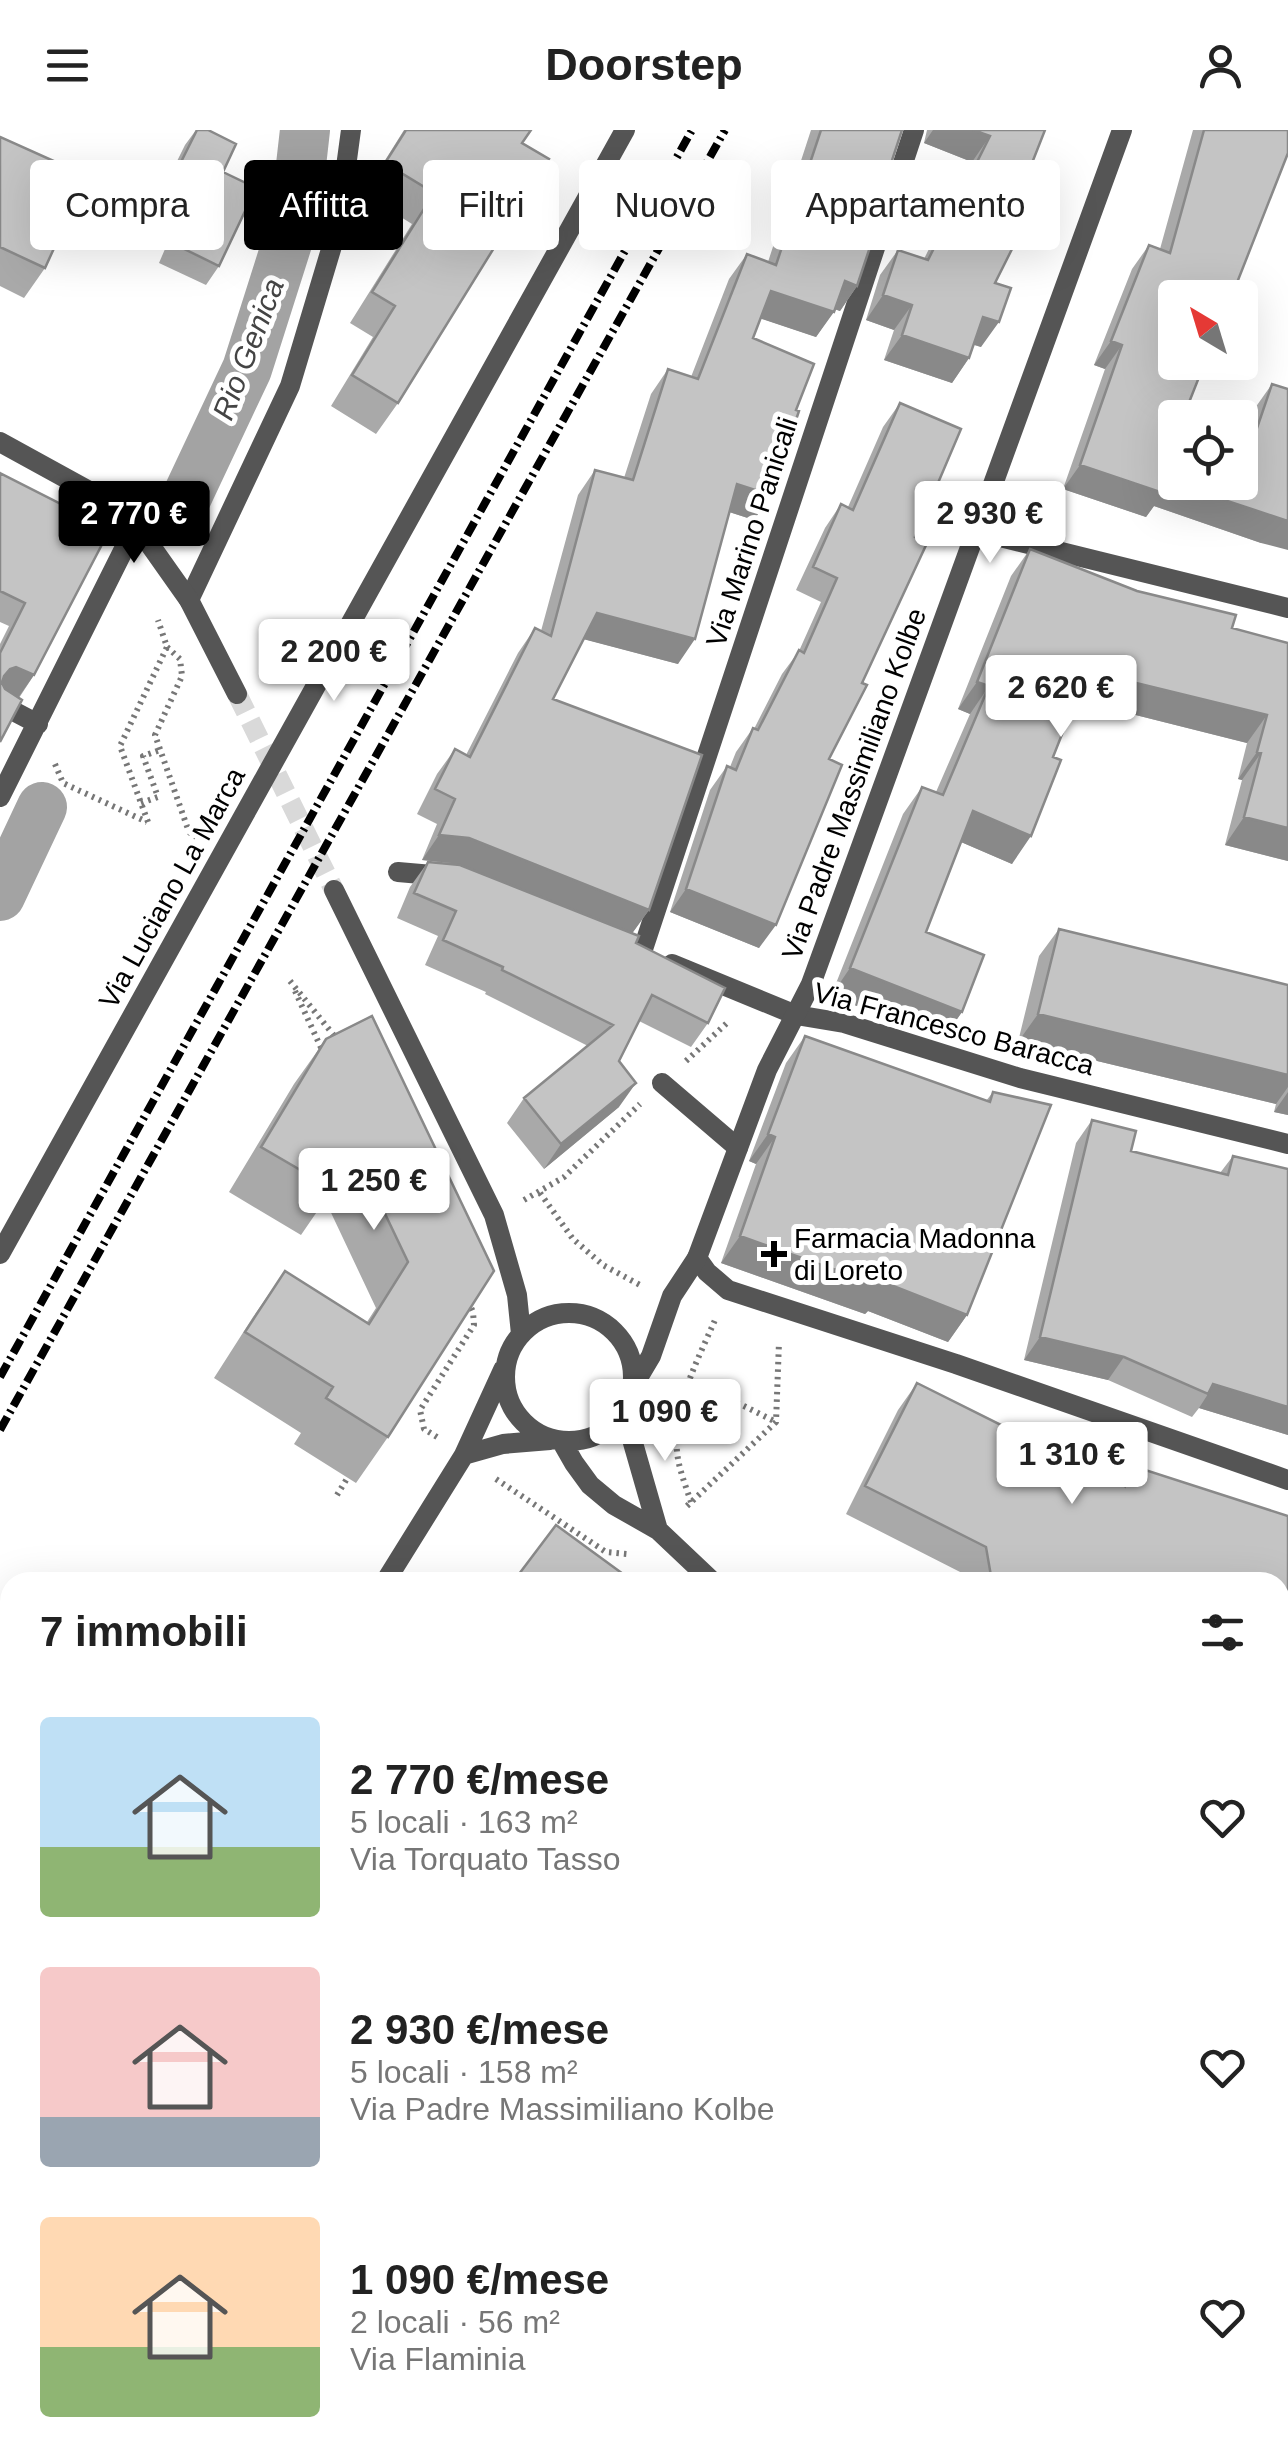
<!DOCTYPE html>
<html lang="it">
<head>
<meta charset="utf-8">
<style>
	body { margin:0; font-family:Arial,sans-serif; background:#f6f6f6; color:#222; height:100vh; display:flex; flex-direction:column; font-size:38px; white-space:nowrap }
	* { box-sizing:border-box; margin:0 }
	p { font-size:32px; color:#767676 }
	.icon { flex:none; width:55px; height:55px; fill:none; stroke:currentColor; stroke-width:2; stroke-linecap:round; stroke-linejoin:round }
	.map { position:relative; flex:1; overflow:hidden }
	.panel { position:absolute; left:0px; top:1442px; width:1290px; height:892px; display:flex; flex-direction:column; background:#fff; border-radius:30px 30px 0 0; box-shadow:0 10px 40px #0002 }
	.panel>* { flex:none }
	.top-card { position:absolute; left:30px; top:30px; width:1230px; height:90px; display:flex; gap:20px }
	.needle { width:65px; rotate:322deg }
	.fabs { position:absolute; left:1158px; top:150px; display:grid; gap:20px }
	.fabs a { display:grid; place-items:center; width:100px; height:100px; border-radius:10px; background:#fff; box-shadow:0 10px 40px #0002; font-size:50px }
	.price { position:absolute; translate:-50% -85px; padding:0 22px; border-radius:10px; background:#fff; color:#222; font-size:32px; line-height:65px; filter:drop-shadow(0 2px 5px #0008) }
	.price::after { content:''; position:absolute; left:50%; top:60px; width:30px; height:22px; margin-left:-15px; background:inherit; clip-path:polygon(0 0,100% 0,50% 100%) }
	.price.active { background:#000; color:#fff }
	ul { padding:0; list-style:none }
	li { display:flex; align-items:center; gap:30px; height:250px; padding:0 40px }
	li span { display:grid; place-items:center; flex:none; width:280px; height:200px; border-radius:10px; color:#555 }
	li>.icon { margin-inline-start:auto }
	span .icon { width:120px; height:120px; fill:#fffc; stroke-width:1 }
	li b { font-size:42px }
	h2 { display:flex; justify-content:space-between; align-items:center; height:120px; padding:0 40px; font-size:42px }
	.pill { padding:0 35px; border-radius:10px; background:#fff; box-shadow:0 10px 40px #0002; font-size:35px; line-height:90px }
	.pill.active { background:#000; color:#fff }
	header { display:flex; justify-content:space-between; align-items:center; height:130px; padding:0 40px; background:#fff; font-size:45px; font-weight:700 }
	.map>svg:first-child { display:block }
</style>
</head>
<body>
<header><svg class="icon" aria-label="menu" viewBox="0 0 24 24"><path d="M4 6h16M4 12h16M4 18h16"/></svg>Doorstep<svg class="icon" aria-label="person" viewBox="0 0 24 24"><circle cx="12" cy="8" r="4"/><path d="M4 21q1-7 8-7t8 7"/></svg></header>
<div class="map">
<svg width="1288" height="2333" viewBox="0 0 1288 2333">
	<defs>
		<pattern id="cemetery-stones" width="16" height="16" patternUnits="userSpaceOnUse" patternTransform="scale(2.5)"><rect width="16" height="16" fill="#dcdcdc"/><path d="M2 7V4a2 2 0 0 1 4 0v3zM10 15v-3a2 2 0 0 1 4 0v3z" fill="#bbb"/></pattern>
	</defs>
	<rect width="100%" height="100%" fill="#fff"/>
	<path fill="url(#cemetery-stones)" d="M56,2325H875L897,2333H54Z"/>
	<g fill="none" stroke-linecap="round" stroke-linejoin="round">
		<path stroke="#a3a3a3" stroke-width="50" d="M183,375L247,239L295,88L305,0
			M0,766L42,677"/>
		<path stroke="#d9d9d9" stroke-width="20" stroke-dasharray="20 10" stroke-linecap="butt" d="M237,564L334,760"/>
		<path stroke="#777" stroke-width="6" stroke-dasharray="2.5 5" stroke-linecap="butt" d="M167,517L180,529L182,546L155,605L189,702L196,707
			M55,634L63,653L147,692
			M141,673L158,667L143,626L160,620
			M148,692L120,616L167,517L158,490
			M290,851L336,908
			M295,861L323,922
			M686,931L728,892
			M540,1063L573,1109L603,1135L640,1155
			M524,1070L564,1047L640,974
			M690,1249L776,1292
			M437,1307L424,1299L420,1280L474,1195L473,1182L467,1169
			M496,1349L606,1422L627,1424
			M337,1365L351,1342
			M691,1372C687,1360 682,1347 679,1334C668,1285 696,1234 715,1190
			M687,1376L776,1292L779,1212"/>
		<path stroke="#555" stroke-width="20" d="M398,742L444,746
			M662,953L738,1018
			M945,2325L978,2333
			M36,2333V2325"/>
		<path stroke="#555" stroke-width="20" d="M976,401L1288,478
			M189,470L290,256L338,96L351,0
			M0,574L38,594
			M0,667L136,395
			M642,822L914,0
			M672,834L796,885L844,893L1020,948L1288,1014
			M0,1124L625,0
			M697,1128L707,1142L728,1160L956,1234L1288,1350"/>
		<path stroke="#555" stroke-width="20" d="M0,312L111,373L136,395L189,470L237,564
			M334,760L494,1085L517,1165L521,1204
			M505 1247a64 64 0 1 1 128 0a64 64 0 1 1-128 0Z
			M632,1258L651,1226L672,1166L697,1128L767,940L811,854L1122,0
			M625,1279L633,1313L658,1400
			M562,1312L574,1333L590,1355L614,1375L658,1400L713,1452
			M464,1325L503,1314L550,1310
			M385,1452L464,1325L503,1240
			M1280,1861L1288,1866
			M0,2101L10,2081"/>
		<path stroke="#000" stroke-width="8" stroke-dasharray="15 5 2.5 5" stroke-linecap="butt" d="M0,1247L692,0
			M0,1300L725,0"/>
	</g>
	<path fill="#a9a9a9" d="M196,0H208L223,42L219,136L206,155L159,133L168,112L143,100L185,15Z
		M404,0H531L522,13L398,273L376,304L331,276L373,207L350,193L412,94L364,64Z
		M811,0H902L866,109L857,156L840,181L835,179L816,207L760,188L753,208L796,280L771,365L754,390L729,382L678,534L584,509L553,569L649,780L632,803L636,813L708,893L691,917L639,891L619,931V977L544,1039L507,993L524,968L588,916L485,864L486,862L425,835L438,806L397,788L410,757L428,732L454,734L422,730L437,694L417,684L437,644L455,619L466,625L518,523L535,498L541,501L578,365L595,340L624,348L651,264L668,239L691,247L729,149L747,124L768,132Z
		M927,0H1045L1019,66L995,153L981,217L974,215L969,228L952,253L884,230L894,200L866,190L880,145L898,120L924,129L972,32L924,13Z
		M1193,0H1288L1186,280L1247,301L1255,278L1272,254L1261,413L1154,376L1146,387L1063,359L1105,239L1094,235L1132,139L1149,115L1160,119Z
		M0,7L45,138L24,168L0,156Z
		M900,273L915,407L862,553L829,629L759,818L670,782L710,660L727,636L730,637L736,622L753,598L754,599L782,544L799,521L821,472L796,460L825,398L841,374L848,377L883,297Z
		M0,343L110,399L34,545L19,568L0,612V514L9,496L0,492Z
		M1030,419L1232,498L1288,513V731L1225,715L1242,650L1238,649L1247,613L1076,570L1012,734L961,712L926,802L962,882L943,909L831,866L903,684L922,657L936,662L970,584L958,579L1011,446Z
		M1059,799L1288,855V985L1274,982L1276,974L1018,912L1039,826Z
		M805,906L986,971L993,962L967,1185L948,1212L868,1181L865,1184L721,1133L756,1034L749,1031L786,933Z
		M326,909L494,1141L388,1307L356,1353L294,1314L301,1303L214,1248L253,1187L285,1141L367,1192L376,1178L325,1070L301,1105L229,1062L294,954Z
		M1092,990L1131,1021L1220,1043L1233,1026L1288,1039V1305L1199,1278L1192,1287L1108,1250L1024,1230L1076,1013Z
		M917,1253L1037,1313L1122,1352L1133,1336L1288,1386V1540L1282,1537L1280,1540V1452H968L966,1445L846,1384L898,1280Z
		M1288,1670V1766L1280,1760V1681Z
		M10,1802V1997L0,2017V1823Z"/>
	<path fill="#898989" d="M933,0H973L990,6L972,32L924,13Z
		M845,151L857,156L840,181L828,177Z
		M771,161L834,182L816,207L753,186Z
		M883,165L912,175L894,200L866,190Z
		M983,187L999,192L981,217L966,212Z
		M902,205L969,228L952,253L884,230Z
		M1111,211L1122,215L1105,239L1094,235Z
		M1080,335L1167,351L1288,391V420L1261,413L1154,376L1146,387L1063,359Z
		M737,354L771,365L754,390L720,379Z
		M597,483L695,509L678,534L579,508Z
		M16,537L34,545L18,568L0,560V551L10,539Z
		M1087,541L1267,585L1247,613L1068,568Z
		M977,552L989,556L970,584L958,579Z
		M1257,622L1261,623L1242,650L1238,649Z
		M973,681L1031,706L1012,734L954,709Z
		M1244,687L1288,698V731L1225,715Z
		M439,705L469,708L649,780L631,805L451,733L422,730Z
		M686,759L776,795L759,818L670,782Z
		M850,838L962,882L943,909L831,866Z
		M1038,884L1288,945V957L1276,974L1018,912Z
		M636,953L619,977L544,1039L561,1014Z
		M1288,962V985L1274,982Z
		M768,1004L775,1007L756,1034L749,1031Z
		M740,1106L886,1153L967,1185L948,1212L868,1181L865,1184L721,1133Z
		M1040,1207L1124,1227L1108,1250L1024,1230Z
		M1213,1254L1288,1277V1305L1199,1278L1208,1264Z
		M1280,1522L1288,1524V1529L1280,1540Z"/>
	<path fill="#c4c4c4" stroke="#898989" stroke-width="2.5" d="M197,0H208L236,14L223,42L256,58L219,136L172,113L182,93L157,80Z
		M406,0H531L522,13L549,29L398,273L352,245L395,176L372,162L434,63L385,33Z
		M821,0H902L866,109L872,111L857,156L845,151L834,182L771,161L753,208L814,234L796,280L799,281L771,365L737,354L695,509L597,483L553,569L702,625L649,780L469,708L439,705L455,669L435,659L455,619L470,627L535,498L551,506L595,340L633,350L668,239L698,249L747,124L776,135Z
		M973,0H1045L1019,66L1035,73L995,153L1011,158L999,192L983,187L969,228L902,205L912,175L883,165L898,120L928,130L990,6Z
		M1204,0H1288V23L1231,168H1175V232H1205L1186,280L1207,288H1175V352H1240V299L1255,304L1272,254L1288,259V391L1167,351L1163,363L1080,335L1122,215L1111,211L1149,115L1170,123Z
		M0,7L87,46L45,138L0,117Z
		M900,273L961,299L915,407L927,413L862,553L867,555L829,629L842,635L776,795L686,759L727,636L736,640L753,598L758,600L799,520L804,523L837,448L813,437L841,374L853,380Z
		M0,343L110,399L34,545L16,537L10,539L4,546L2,553L5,559L22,570L0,612V523L25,473L0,461Z
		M1030,419L1137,461L1236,485L1232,498L1288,513V698L1244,687L1261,623L1257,622L1267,585L1087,541L1053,627L1061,630L1031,706L973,681L926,802L984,825L962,882L850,838L922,657L943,665L989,556L977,552Z
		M428,732L460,735L639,806L636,813L725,858L708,893L652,865L619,931L636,953L561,1014L524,968L613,895L502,840L503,837L443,810L456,781L414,763Z
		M1059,799L1288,855V945L1038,884Z
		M372,886L494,1141L388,1307L326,1268L333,1257L245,1202L285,1141L369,1194L408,1132L355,1021L333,1059L261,1017L326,909Z
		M805,906L990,972L993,962L1051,975L967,1185L886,1153L884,1157L740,1106L775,1007L768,1004Z
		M1092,990L1136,1001L1131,1021L1228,1045L1233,1026L1288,1039V1277L1213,1254L1208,1264L1124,1227L1040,1207Z
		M917,1253L1037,1313L1064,1301H1078L1090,1307L1125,1356L1133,1336L1288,1386V1524L1280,1522V1452H996L991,1446L986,1417L865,1356Z
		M556,1395L634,1452H513Z
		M1288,1670V1732L1280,1726V1681Z
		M10,1815V1997L0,2017V1837Z"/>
	<path fill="#000" stroke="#fff" stroke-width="4" d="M769 1109h10v10h10v10h-10v10h-10v-10h-10v-10h10z"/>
	<g text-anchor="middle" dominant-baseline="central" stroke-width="10" stroke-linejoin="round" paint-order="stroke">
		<g font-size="28" fill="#000" stroke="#fff">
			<text transform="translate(752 402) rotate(-72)">Via Marino Panicali</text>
			<text transform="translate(854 654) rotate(-70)">Via Padre Massimiliano Kolbe</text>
			<text transform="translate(172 758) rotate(-61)">Via Luciano La Marca</text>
			<text transform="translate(954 899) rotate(15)">Via Francesco Baracca</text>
		</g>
		<g font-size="28" fill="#000" stroke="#fff" text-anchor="start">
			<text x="794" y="1108">Farmacia Madonna<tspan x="794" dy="32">di Loreto</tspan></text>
		</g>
		<g font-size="30" font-style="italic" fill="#444" stroke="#fff">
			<text transform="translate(248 219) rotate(-69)">Rio Genica</text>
		</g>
	</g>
</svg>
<div class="fabs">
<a><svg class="needle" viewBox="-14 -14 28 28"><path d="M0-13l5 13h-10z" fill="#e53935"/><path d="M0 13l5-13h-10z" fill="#767676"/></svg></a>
<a><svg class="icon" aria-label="locate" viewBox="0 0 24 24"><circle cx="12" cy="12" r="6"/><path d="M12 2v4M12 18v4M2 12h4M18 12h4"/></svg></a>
</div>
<b class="price active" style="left:134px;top:436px">2 770 €</b>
<b class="price" style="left:990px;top:436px">2 930 €</b>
<b class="price" style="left:334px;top:574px">2 200 €</b>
<b class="price" style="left:1061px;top:610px">2 620 €</b>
<b class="price" style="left:374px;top:1103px">1 250 €</b>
<b class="price" style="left:665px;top:1334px">1 090 €</b>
<b class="price" style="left:1072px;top:1377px">1 310 €</b>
<div class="top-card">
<a class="pill">Compra</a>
<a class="pill active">Affitta</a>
<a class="pill">Filtri</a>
<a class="pill">Nuovo</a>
<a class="pill">Appartamento</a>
</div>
<section class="panel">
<h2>7 immobili<svg class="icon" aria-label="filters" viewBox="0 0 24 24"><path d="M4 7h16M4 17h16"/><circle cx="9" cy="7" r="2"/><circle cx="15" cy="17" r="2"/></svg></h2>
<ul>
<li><span style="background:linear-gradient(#bfe0f5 65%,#8fb573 0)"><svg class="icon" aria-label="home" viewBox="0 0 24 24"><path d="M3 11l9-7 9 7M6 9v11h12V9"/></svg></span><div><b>2 770 €/mese</b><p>5 locali · 163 m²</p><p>Via Torquato Tasso</p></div><svg class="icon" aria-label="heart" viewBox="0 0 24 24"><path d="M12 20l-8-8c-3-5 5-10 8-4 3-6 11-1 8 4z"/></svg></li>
<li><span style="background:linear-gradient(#f6c9c9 75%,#9aa5b1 0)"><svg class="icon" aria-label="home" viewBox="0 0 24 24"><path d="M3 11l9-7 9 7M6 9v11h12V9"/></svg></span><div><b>2 930 €/mese</b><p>5 locali · 158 m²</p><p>Via Padre Massimiliano Kolbe</p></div><svg class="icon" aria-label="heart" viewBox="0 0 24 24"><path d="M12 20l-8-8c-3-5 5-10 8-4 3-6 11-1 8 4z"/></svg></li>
<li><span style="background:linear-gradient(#ffd9b3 65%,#8fb573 0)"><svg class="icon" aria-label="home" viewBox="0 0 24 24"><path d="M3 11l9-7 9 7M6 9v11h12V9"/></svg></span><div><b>1 090 €/mese</b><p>2 locali · 56 m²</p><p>Via Flaminia</p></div><svg class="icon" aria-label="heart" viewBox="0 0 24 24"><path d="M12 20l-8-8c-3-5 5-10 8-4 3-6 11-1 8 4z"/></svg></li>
</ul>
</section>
</div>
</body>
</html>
